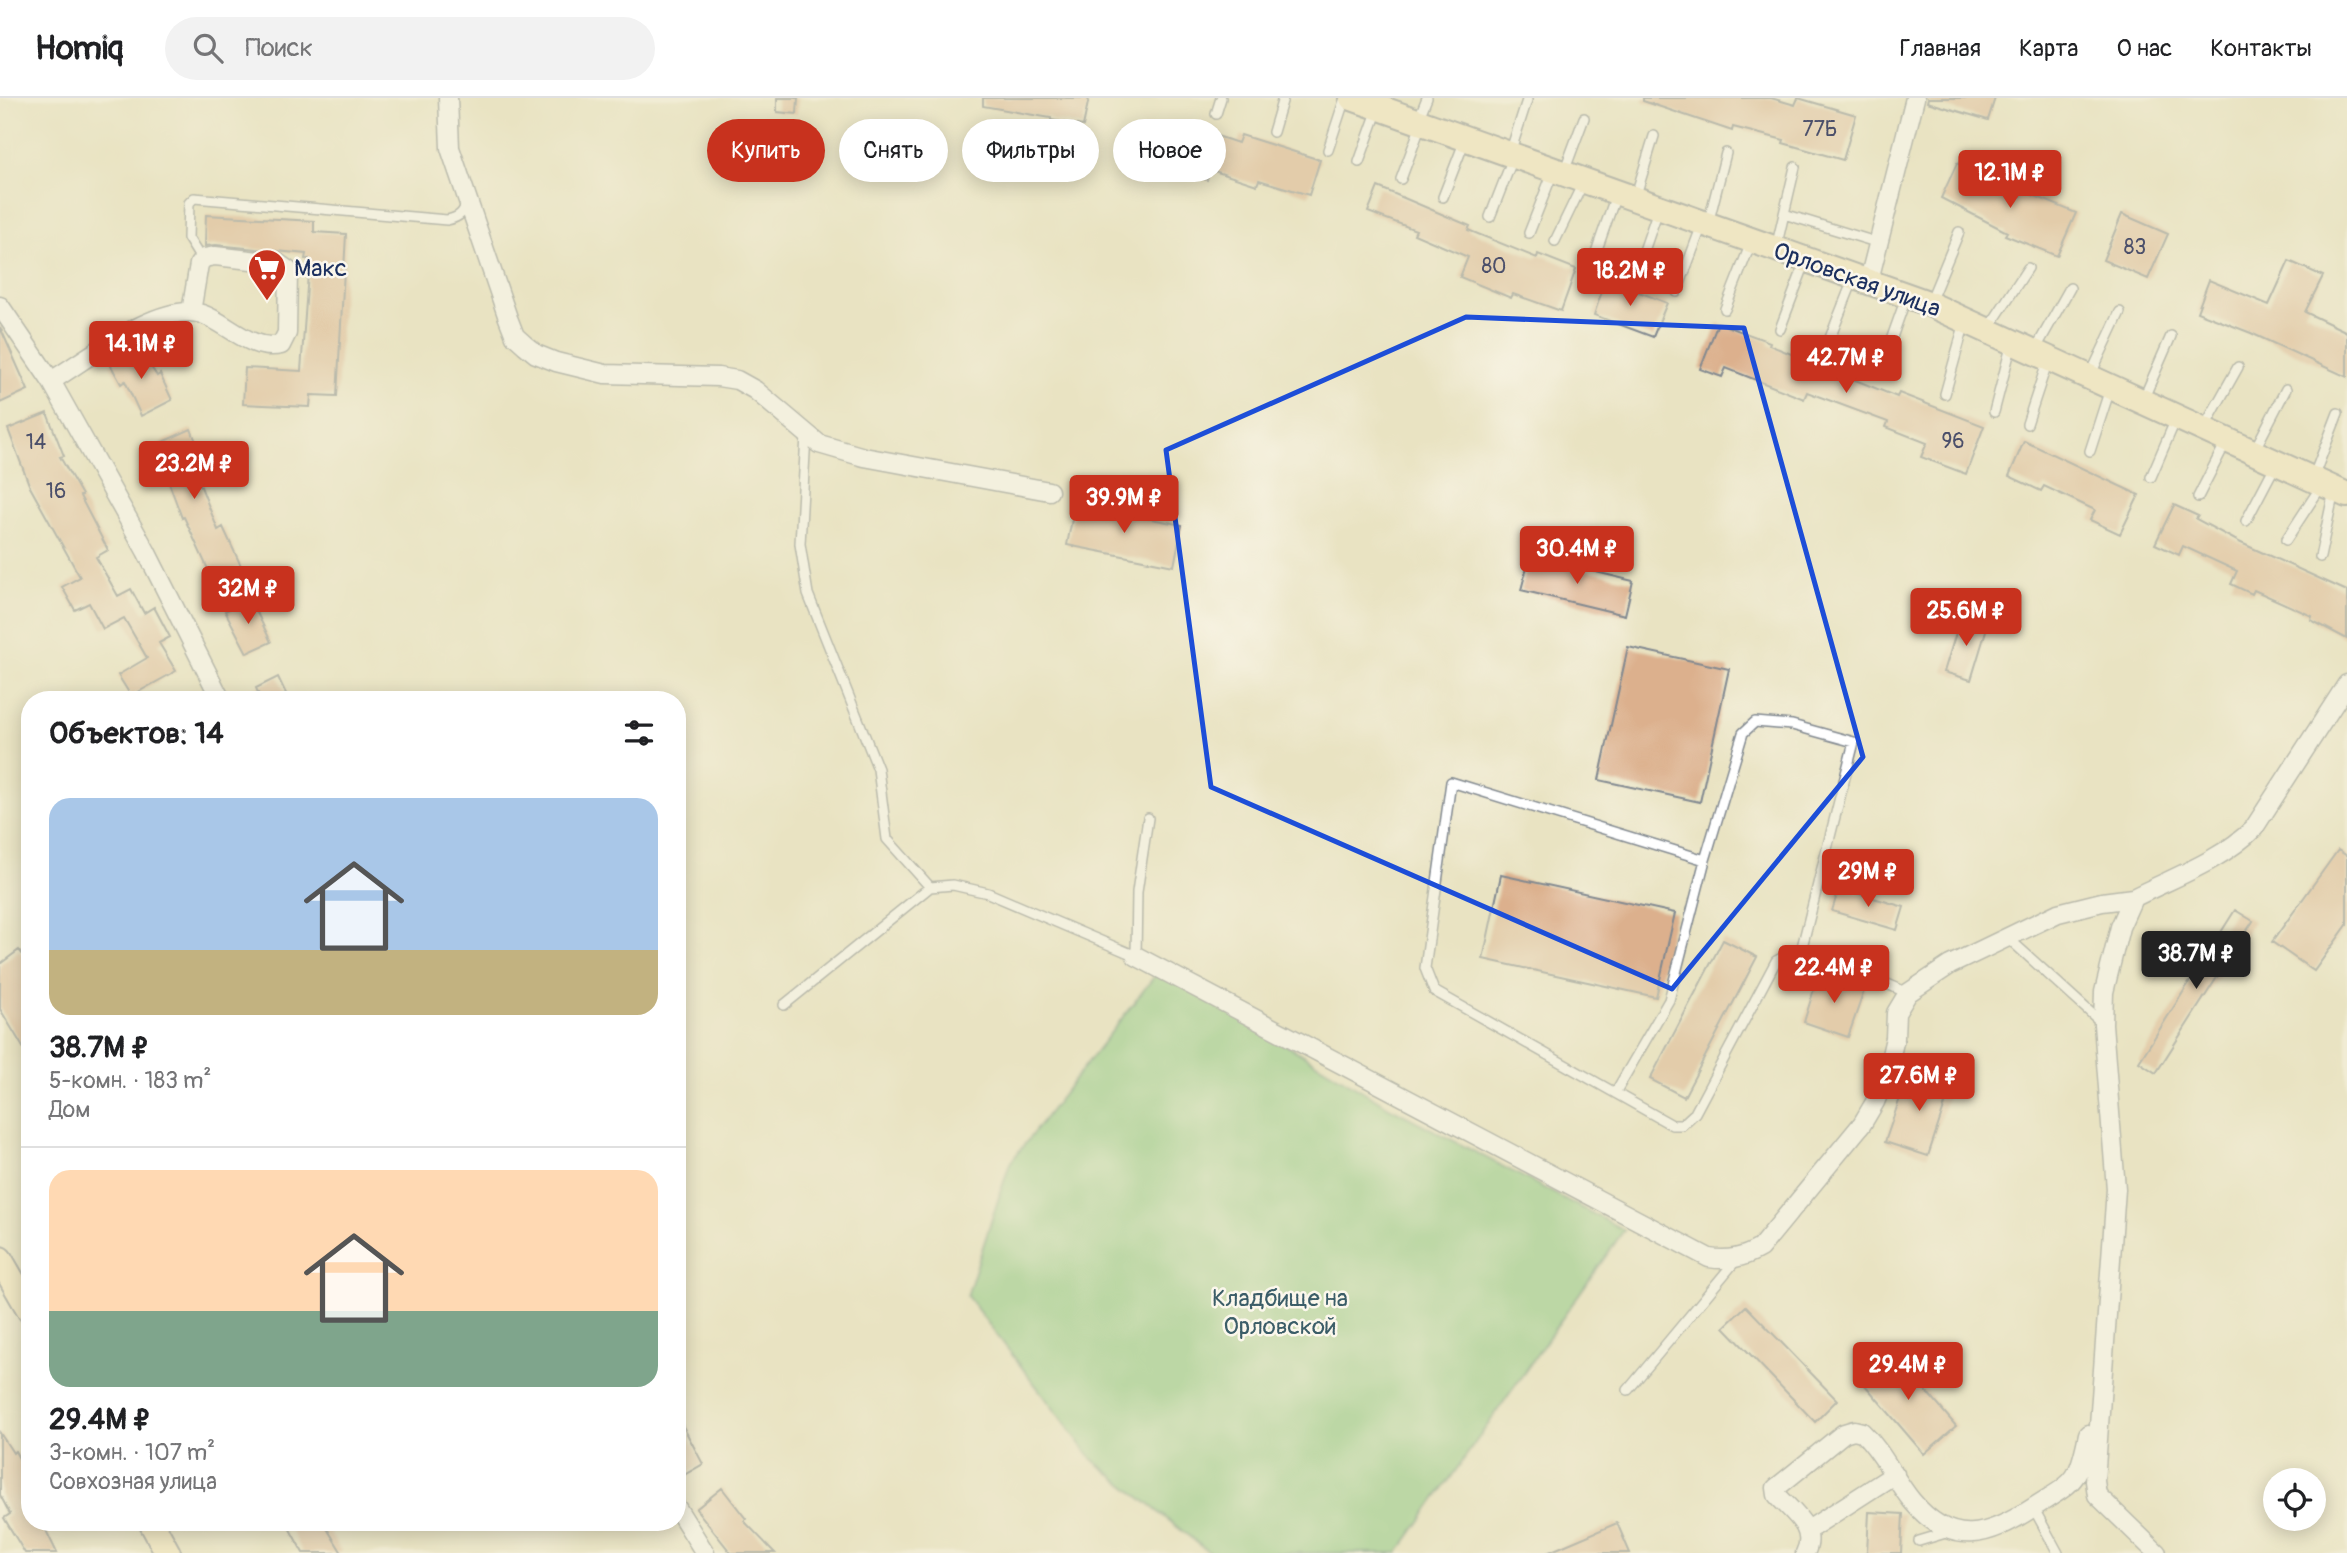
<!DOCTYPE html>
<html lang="ru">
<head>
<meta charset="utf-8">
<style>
	body { margin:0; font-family:Pangolin,sans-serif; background:#f2f2f2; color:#202124; height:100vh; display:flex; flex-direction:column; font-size:26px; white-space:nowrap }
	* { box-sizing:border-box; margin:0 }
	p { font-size:23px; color:#757577 }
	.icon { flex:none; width:38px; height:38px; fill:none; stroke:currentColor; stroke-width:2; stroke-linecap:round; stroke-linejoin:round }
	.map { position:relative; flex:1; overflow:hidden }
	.side { position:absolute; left:21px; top:593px; width:665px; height:840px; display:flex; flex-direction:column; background:#fff; border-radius:28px; box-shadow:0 4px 18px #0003 }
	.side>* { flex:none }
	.top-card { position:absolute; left:707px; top:21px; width:665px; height:63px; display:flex; gap:14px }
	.fabs { position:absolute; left:2263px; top:1370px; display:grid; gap:14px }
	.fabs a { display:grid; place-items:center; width:63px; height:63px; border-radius:50%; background:#fff; box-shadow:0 4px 18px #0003; font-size:35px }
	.price { position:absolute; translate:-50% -60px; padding:0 16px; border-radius:7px; background:#c8321e; color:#fff; font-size:23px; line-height:46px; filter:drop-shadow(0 2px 4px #0008) }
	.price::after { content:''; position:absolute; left:50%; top:42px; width:21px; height:16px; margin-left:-10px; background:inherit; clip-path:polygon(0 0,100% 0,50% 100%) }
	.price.on { background:#222; color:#fff }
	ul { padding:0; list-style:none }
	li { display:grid; align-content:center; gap:14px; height:371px; padding:0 28px }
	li+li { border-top:2px solid #e0e0e0 }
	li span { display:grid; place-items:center; height:217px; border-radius:21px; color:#555 }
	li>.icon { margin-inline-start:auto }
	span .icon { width:126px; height:126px; fill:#fffc; stroke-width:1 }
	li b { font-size:30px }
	h2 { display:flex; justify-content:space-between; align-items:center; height:84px; padding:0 28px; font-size:30px }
	.tag { padding:0 24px; border-radius:32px; background:#fff; box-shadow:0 4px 18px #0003; font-size:24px; line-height:63px }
	.tag.on { background:#c8321e; color:#fff }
	header { display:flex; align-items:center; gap:42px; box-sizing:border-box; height:98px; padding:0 35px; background:#fff; border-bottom:2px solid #e0e0e0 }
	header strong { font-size:33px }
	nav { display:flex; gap:38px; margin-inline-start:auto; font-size:24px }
	.search { width:490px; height:63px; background:#f2f2f2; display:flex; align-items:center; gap:18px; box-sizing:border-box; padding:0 24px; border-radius:38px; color:#757577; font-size:26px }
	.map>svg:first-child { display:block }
</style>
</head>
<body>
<header>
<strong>Homiq</strong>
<div class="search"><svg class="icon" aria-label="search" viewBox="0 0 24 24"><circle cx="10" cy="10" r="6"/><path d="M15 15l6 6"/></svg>Поиск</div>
<nav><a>Главная</a><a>Карта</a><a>О нас</a><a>Контакты</a></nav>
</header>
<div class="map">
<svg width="2347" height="1455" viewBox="0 0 2347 1455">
	<rect width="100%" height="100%" fill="#fbf7ec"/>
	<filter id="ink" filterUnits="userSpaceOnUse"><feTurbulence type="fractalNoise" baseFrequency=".0143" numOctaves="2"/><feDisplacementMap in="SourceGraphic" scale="14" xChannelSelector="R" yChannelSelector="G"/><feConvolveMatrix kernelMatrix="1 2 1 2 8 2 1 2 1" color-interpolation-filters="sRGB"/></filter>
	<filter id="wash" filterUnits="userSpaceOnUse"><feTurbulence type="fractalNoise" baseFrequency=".00686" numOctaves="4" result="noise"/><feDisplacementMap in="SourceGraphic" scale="28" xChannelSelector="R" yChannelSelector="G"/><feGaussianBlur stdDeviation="1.57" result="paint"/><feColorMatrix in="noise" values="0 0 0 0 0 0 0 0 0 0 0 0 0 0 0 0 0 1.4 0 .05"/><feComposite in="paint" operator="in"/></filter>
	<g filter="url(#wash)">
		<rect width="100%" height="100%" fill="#e9e3c2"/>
		<path fill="#85c880" stroke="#507c6f" stroke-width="2" d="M1160,871L1391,1010L1624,1132L1398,1455H1210L1093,1362L967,1198L1010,1065Z"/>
		<g id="blocks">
			<path fill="#dcb08d" d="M777,0H798L797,16L777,14Z
				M983,0H1089L1083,28L1051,22V20L983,8Z
				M1643,0H1771L1795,7L1798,0L1856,17L1843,62L1783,45L1784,42L1733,29L1732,33L1643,3Z
				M1928,0H1995L1988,22L1927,4Z
				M1178,25L1238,45L1241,37L1320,62L1309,97L1259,82L1257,87L1211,72L1207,82L1164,68Z
				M1957,65L2021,98L2023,93L2076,115L2057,158L2005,137L2007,134L1941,100Z
				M1378,89L1470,128L1468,132L1537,160L1538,156L1576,171L1561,213L1513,196L1511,200L1460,179L1468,159L1414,136L1416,132L1368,114Z
				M2122,116L2168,136L2148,181L2103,162Z
				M206,117L314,123V134L346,136L337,298L311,297L310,309L243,306L245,270L301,273L309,161H305L306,156L216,147L205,148Z
				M2289,163L2323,178L2305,214L2347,234V279L2251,235L2197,214L2209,182L2269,207Z
				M1606,181L1667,205L1653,239L1594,217Z
				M1718,225L1770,244L1769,247L1897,299L1899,295L1984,328L1966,376L1921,359L1927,345L1886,329L1888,324L1807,294L1804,301L1726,270L1722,279L1700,271Z
				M0,229L28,292L0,305Z
				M138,249L157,278L160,276L172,302L141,318L125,283L121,286L110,266Z
				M47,315L64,358L60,359L82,397L80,398L108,452L96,459L118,498L131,491L144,515L154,509L170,539L159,545L176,573L131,598L118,577L147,560L124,520L103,531L89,505L75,512L62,489L80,479L30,389L8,331Z
				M191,331L202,359L191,363L218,432L223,429L241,468L212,480L184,419L182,420L165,374L160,376L149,350Z
				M2024,343L2139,397L2120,436L2090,422L2095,412L2044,388L2041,393L2009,378Z
				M1075,406L1182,427L1174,468L1067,447Z
				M2174,407L2198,418L2196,421L2239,444L2347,493V541L2311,522L2312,518L2254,492L2252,496L2231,486L2237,473L2183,448L2179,457L2155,446Z
				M1530,458L1633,483L1625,517L1521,492Z
				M250,500L271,544L247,555L225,513Z
				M1961,518L1988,526L1971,582L1944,574Z
				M1628,549L1729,571L1700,704L1599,682Z
				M278,579L289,602H261L256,590Z
				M2338,752L2347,758V827L2314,873L2272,844Z
				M1501,777L1675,815L1656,899L1483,861Z
				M1839,790L1904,809L1897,832L1832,813Z
				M2235,812L2253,823L2156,975L2139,964Z
				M1723,842L1757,859L1684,999L1650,981Z
				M19,852L30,866V961L0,911V866Z
				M1819,875L1865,890L1848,939L1804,924Z
				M1910,971L1952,985L1928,1058L1885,1044Z
				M1746,1208L1837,1302L1815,1324L1724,1229Z
				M1891,1252L1956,1328L1924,1356L1859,1280Z
				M677,1317L703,1366L677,1381Z
				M0,1335L13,1355L15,1353L30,1381V1424H42L57,1455H25L4,1420L10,1416L0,1397Z
				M722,1390L746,1421L744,1423L775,1455H731L696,1411Z
				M1869,1414L1903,1416L1901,1455H1867Z
				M286,1424H323L342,1455H303Z
				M1617,1425L1630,1455H1547Z"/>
		</g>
	</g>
	<g filter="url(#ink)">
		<use href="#blocks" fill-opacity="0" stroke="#828990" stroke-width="2"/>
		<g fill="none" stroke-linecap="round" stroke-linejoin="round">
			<defs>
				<path id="lane" d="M1216,16L1221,0
					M1418,22L1427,0
					M1273,34L1283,0
					M1328,52L1345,0
					M1510,55L1527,2
					M1359,64L1378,11
					M1564,74L1584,20
					M1401,81L1421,27
					M1443,99L1465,42
					M1635,100L1654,38
					M1784,116L1879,145
					M1490,119L1513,60
					M1708,126L1726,55
					M1529,135L1553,74
					M1555,143L1583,85
					M1776,150L1795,69
					M1594,160L1616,97
					M201,161L188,140L189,105L194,100L447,122C458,120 465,115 466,103
					M1635,179L1658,112
					M1677,194L1702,127
					M1930,204L1959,134
					M1725,211L1751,145
					M1780,231L1805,165
					M1988,231L2028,170
					M1826,250L1853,182
					M2035,252L2070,190
					M1880,273L1906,200
					M2090,278L2120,214
					M1945,296L1965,224
					M2143,302L2171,238
					M1994,314L2012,245
					M2027,326L2048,262
					M2204,330L2238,269
					M806,337L800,446L808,496L878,671L887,741L930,789
					M2090,353L2110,291
					M2254,353L2286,291
					M2151,379L2176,321
					M2313,380L2338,315
					M2198,399L2226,344
					M2246,423L2276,366
					M2286,442L2322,387
					M2320,459L2334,393
					M1705,762L1743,635L1755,624L1792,627L1854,644L1802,849
					M2007,839L2102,925
					M784,907L930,789L953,787L988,795L1136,858L1137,794L1148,720
					M1615,995L1669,902L1705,762L1451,684L1425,870L1434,893L1672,1027H1682L1695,1015L1776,863L1802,849L1908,895
					M1628,1292L1737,1161
					M2033,1409L2058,1455
					M1919,1443L1949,1434"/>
				<path id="street" d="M448,0L450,50L508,220L515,238L525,247L536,256L556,264L605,276L718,279L737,282L755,292L819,346L864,359L1049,393
					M1868,186L1915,0
					M0,208L51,283L146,453L221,602
					M51,283C86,262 161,202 202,216C228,225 251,254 281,247L287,235L288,172L278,165L215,158L204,160L199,166L191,214
					M1136,858L1709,1160C1728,1163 1743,1160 1760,1150L1862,1026L1875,1004L1886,978L1895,940L1896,915L1908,895L1950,867L2058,815L2102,804L2133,800
					M677,1410L705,1455
					M1808,1432L1895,1376
					M1805,1455C1818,1431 1792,1414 1777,1397L1776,1390L1844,1335L1854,1332L1862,1334C1883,1354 1894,1381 1912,1403C1952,1451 1988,1439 2034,1409C2075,1383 2078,1386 2088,1336
					M2157,1455L2097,1397L2095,1383L2116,1091L2103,926L2104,894L2120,829L2133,800C2174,779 2221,763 2254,730L2347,586"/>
				<path id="secondary" d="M1352,0L1925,204L2347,397
					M0,1161L30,1213
					M151,1424L168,1455"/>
			</defs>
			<use href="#lane" stroke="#828990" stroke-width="12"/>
			<use href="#street" stroke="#828990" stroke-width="21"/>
			<use href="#secondary" stroke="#828990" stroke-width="28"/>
			<use href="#lane" stroke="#fff" stroke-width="9"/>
			<use href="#street" stroke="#fff" stroke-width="18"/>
			<use href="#secondary" stroke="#f7e8c3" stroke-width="24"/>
		</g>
	</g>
	<path d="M0 0H2347V1455H0ZM1466,219L1744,230L1863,659L1672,891L1211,689L1166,352Z" fill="#e9e3c2" fill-opacity=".55" fill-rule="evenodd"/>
	<path fill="none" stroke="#1d4ed8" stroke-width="5" stroke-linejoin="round" d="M1466,219L1744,230L1863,659L1672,891L1211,689L1166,352Z"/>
	<defs>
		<symbol id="supermarket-pin" viewBox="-11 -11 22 30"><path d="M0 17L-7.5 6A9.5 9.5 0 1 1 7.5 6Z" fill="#c8321e" stroke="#fbf7ec"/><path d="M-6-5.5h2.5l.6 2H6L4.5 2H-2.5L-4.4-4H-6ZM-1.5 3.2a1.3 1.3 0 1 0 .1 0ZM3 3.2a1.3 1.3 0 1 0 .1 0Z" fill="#fff"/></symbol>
	</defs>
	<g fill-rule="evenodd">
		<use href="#supermarket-pin" x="245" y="148" width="44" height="60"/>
	</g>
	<g text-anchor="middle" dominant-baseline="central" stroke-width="5" stroke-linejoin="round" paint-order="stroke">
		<g font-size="21" fill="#4b4f6a">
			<text x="1820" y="31">77Б</text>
			<text x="2135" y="149">83</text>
			<text x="1494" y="168">80</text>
			<text x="1953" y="343">96</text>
			<text x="36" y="344">14</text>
			<text x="56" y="393">16</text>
		</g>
		<g font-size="24" fill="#1b2f5e" stroke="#fbf7ec" text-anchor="start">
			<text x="294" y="170">Макс</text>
		</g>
		<g font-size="24" fill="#1b2f5e" stroke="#fbf7ec">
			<text transform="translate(1857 182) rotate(20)">Орловская улица</text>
		</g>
		<g font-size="24" fill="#3b5d68" stroke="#fbf7ec">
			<text x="1280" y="1200">Кладбище на<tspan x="1280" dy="28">Орловской</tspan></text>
		</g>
	</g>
</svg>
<div class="fabs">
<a><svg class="icon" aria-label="locate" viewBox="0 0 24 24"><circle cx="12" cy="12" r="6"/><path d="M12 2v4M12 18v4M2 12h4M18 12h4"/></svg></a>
</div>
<b class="price" style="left:2010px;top:112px">12.1M ₽</b>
<b class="price" style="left:1630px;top:210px">18.2M ₽</b>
<b class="price" style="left:141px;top:283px">14.1M ₽</b>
<b class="price" style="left:1846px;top:297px">42.7M ₽</b>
<b class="price" style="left:194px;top:403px">23.2M ₽</b>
<b class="price" style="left:1124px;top:437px">39.9M ₽</b>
<b class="price" style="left:1577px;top:488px">30.4M ₽</b>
<b class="price" style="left:248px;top:528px">32M ₽</b>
<b class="price" style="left:1966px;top:550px">25.6M ₽</b>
<b class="price" style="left:1868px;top:811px">29M ₽</b>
<b class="price on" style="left:2196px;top:893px">38.7M ₽</b>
<b class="price" style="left:1834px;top:907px">22.4M ₽</b>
<b class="price" style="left:1919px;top:1015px">27.6M ₽</b>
<b class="price" style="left:1908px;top:1304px">29.4M ₽</b>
<div class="top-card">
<a class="tag on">Купить</a>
<a class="tag">Снять</a>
<a class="tag">Фильтры</a>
<a class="tag">Новое</a>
</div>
<section class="side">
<h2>Объектов: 14<svg class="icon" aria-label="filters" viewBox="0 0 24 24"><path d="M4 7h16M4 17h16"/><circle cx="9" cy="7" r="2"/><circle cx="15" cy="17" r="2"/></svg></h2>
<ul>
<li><span style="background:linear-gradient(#a9c7e8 70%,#c2b280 0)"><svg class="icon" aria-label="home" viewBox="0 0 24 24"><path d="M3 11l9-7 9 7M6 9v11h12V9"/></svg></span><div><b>38.7M ₽</b><p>5-комн. · 183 m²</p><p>Дом</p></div></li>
<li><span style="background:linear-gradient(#ffd9b3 65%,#7fa58c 0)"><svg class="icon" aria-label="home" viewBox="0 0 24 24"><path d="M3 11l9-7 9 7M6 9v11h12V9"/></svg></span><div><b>29.4M ₽</b><p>3-комн. · 107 m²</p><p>Совхозная улица</p></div></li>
</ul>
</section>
</div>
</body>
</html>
